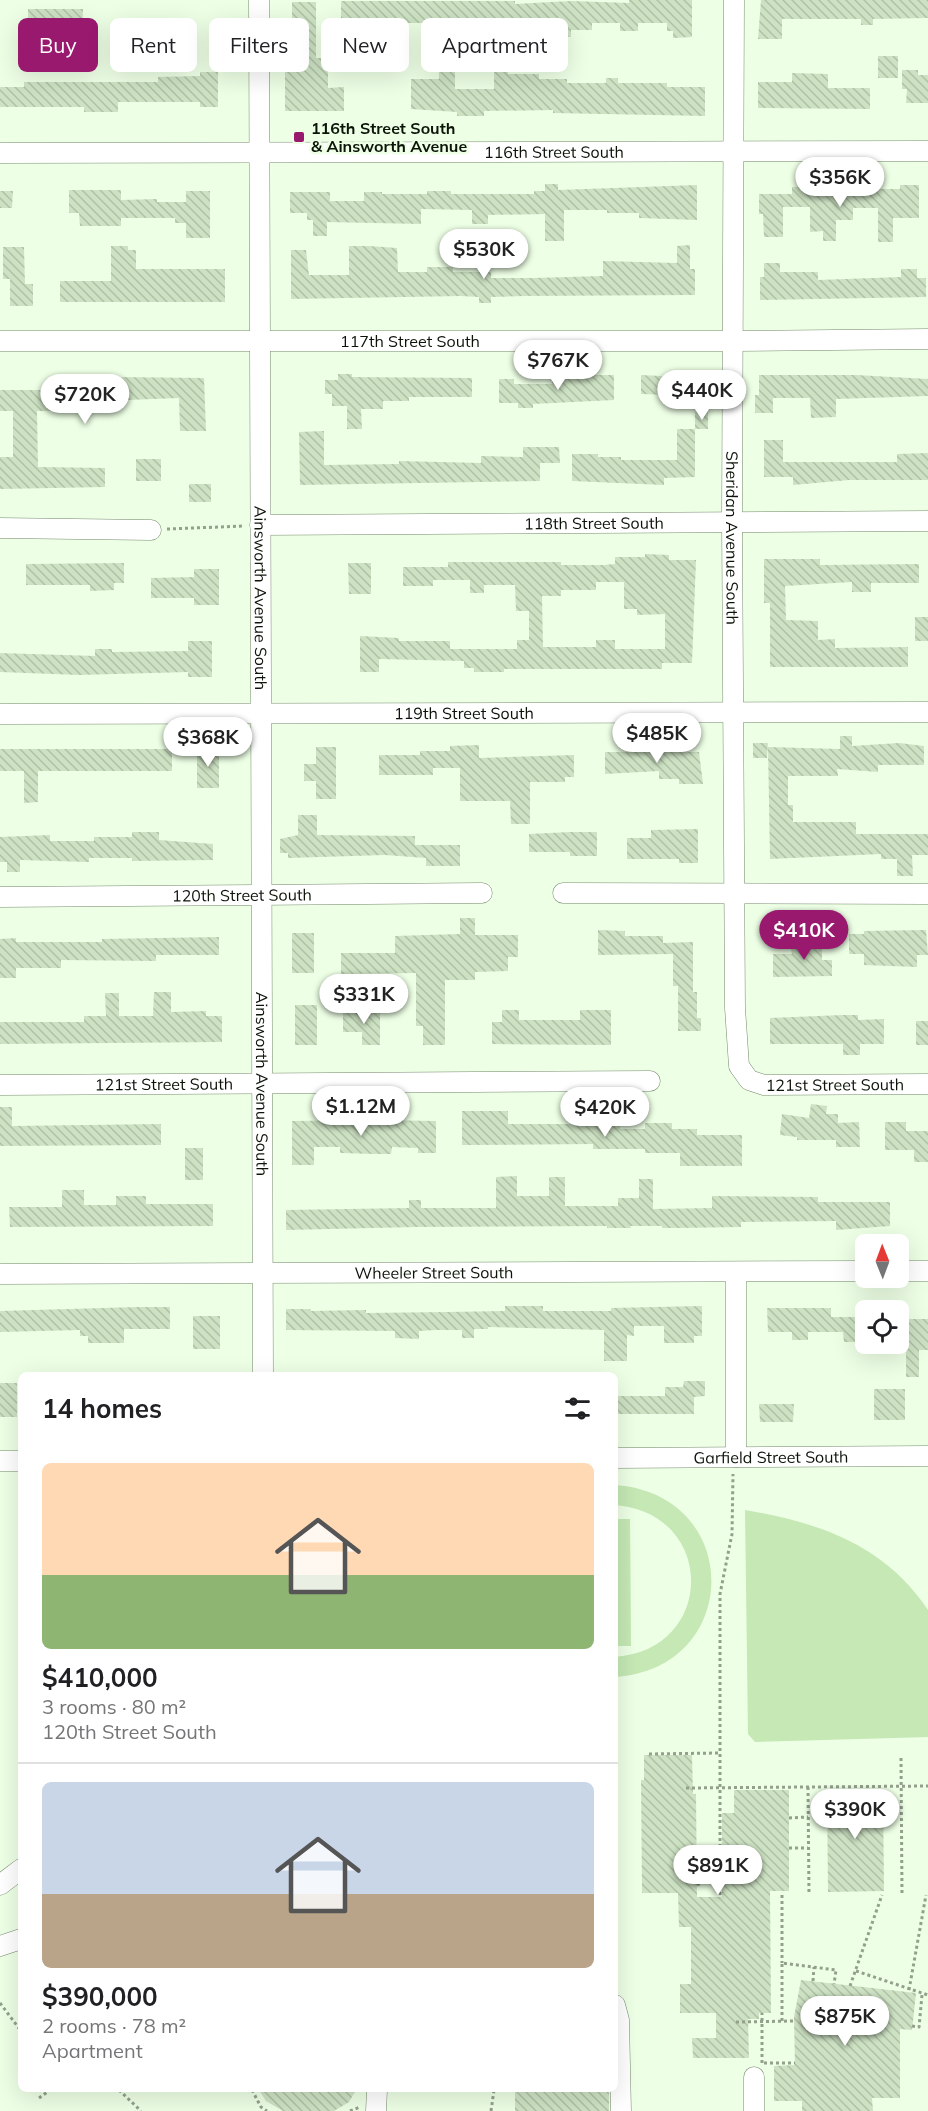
<!DOCTYPE html>
<html lang="en">
<head>
<meta charset="utf-8">
<style>
	body { margin:0; font-family:Mulish,sans-serif; background:#f6f6f6; color:#202124; height:100vh; display:flex; flex-direction:column; font-size:22px; white-space:nowrap }
	* { box-sizing:border-box; margin:0 }
	p { font-size:20px; color:#757577 }
	.icon { flex:none; width:33px; height:33px; fill:none; stroke:currentColor; stroke-width:2; stroke-linecap:round; stroke-linejoin:round }
	.map { position:relative; flex:1; overflow:hidden }
	.sheet { position:absolute; left:18px; top:1372px; width:600px; height:720px; display:flex; flex-direction:column; background:#fff; border-radius:9px; box-shadow:0 6px 24px #0002 }
	.sheet>* { flex:none }
	.guide { position:absolute; left:18px; top:18px; width:600px; height:54px; display:flex; gap:12px }
	.needle { width:39px; rotate:359deg }
	.controls { position:absolute; left:855px; top:1234px; display:grid; gap:12px }
	.controls a { display:grid; place-items:center; width:54px; height:54px; border-radius:9px; background:#fff; box-shadow:0 6px 24px #0002; font-size:30px }
	.price { position:absolute; translate:-50% -51px; padding:0 14px; border-radius:21px; background:#fff; color:#222; font-size:20px; line-height:39px; filter:drop-shadow(0 2px 3px #0008) }
	.price::after { content:''; position:absolute; left:50%; top:36px; width:18px; height:14px; margin-left:-9px; background:inherit; clip-path:polygon(0 0,100% 0,50% 100%) }
	.price.on { background:#99196f; color:#fff }
	ul { padding:0; list-style:none }
	li { display:grid; align-content:center; gap:12px; height:318px; padding:0 24px }
	li+li { border-top:2px solid #e0e0e0 }
	li span { display:grid; place-items:center; height:186px; border-radius:9px; color:#555 }
	li>.icon { margin-inline-start:auto }
	span .icon { width:108px; height:108px; fill:#fffc; stroke-width:1 }
	li b { font-size:26px }
	h2 { display:flex; justify-content:space-between; align-items:center; height:72px; padding:0 24px; font-size:26px }
	.tag { padding:0 21px; border-radius:9px; background:#fff; box-shadow:0 6px 24px #0002; font-size:21px; line-height:54px }
	.tag.on { background:#99196f; color:#fff }
	.map>svg:first-child { display:block }
</style>
</head>
<body>
<div class="map">
<svg width="928" height="2111" viewBox="0 0 928 2111">
	<defs>
		<pattern id="building-back-hatch" width="6" height="6" patternUnits="userSpaceOnUse" patternTransform="scale(1.5)"><rect width="6" height="6" fill="#cde2c3"/><path d="M-1 5l2 2M0 0l6 6M5-1l2 2" fill="none" stroke="#afc1a6"/></pattern>
	</defs>
	<rect width="100%" height="100%" fill="#edffe5"/>
	<path fill="#c5e8b4" d="M615,1485C744,1494 743,1669 615,1677V1657C716,1650 717,1513 615,1505Z
		M745,1510C818,1522 885,1545 928,1610V1737L755,1742L748,1734Z
		M615,1519H630L631,1646H615Z"/>
	<path fill="url(#building-back-hatch)" fill-rule="evenodd" d="M629,0H692V37L673,38V31H667V23H638V31H620V23H592V30H571V37H553V32L537,30H486V23H379V26H341V1H515V4L571,1L629,3Z
		M761,0H928V18L873,19V25H861V19H782V39H758Z
		M292,2H316V58H328V88L344,87V111H285V70H291V59H297V33H292Z
		M28,9H83L82,37H28Z
		M878,56H898V78H878Z
		M439,65H455V89H494V65H508V74H539V79H567V83H606V78H618V83H667V87H705V116L553,113V110L484,111V116H457V112L411,109V79H439Z
		M902,70H918V75H928V103H906L907,89H902Z
		M200,72H218V107H200V102H118V112H84V107H0V87H24V82H158V77L200,76Z
		M792,73L828,74V88H870V109L758,108V82H792Z
		M545,184H558V190L697,185V220L639,218V213H607V210H564V241H545V214L488,215V224H472V210L421,209V224L327,222V236H313V220H307V213H290V192H330V201H364V192H382V194H427V191H451V194H534V191H545Z
		M829,184H853V189H900V185H919V218H893V242H878V208H853V220H836V241H823V231L810,232V207H783V237H764L763,214H759V194H792V187H829Z
		M69,190H121V200L157,199V202H186V191H210V238H186V223H175V218H121V226H80L79,213H69Z
		M0,191H13L12,208H0Z
		M690,245V269H695V295L524,296L491,297V303H479V297L461,296L291,299V250H306L309,275H349V246H369L397,248L398,272H427V267H453V272H491V278H533L603,276V261L677,263V246Z
		M111,246H128V250H136V269H225V302H60V281H111Z
		M3,247H24L25,284H33V306H10V279H3Z
		M764,263H780V272H818V280L901,277V269H917V278H926V297L760,300V277H764Z
		M338,374H352V377L472,378V397H409V401H383V409H361L362,429H347V406H332V394H325V380H338Z
		M590,375H614V400L533,404V408H518V403H499V379H514V384H552V378H590Z
		M641,375L702,378L703,396L641,394Z
		M759,375H856L928,379V396L836,399V417L811,418L810,398H773V413H755V395H759Z
		M117,377L204,378L206,431H180L179,398L52,403V411H37L38,467L105,468V487L0,489V457H13V411H0V390H61V383H117Z
		M695,412H708V429H695Z
		M677,429H695V477L664,478V485L572,481V454H598V457H621V460H677Z
		M324,431V465L399,464V461L481,463V456L523,457V447H559L560,463H540V481L300,485L299,432Z
		M764,440H783V462H897V454L928,453V480H849L793,485V477H764Z
		M136,459H161V481H136Z
		M189,484H211V502H189Z
		M645,554L669,555V560H696L692,663H662V669H504V672H474V668H464V661L379,659V672H360V636L399,638V641H450V649H517V640H529V611H516L515,585H484V593H470V580H433V586H403V567H448V562H561V565H604L615,564V557H645ZM596,582H624V609H637V615L665,614V649H615V640H596V647H543L542,596H561V590H596Z
		M764,559H820V565L919,564V583H871V592H852V582L785,586L786,620L818,621V640L835,639V648L908,647V667H770V603H764Z
		M124,563V583H114V590L90,591V585H26V564Z
		M348,563H371V594H349Z
		M194,569H219V605H194V598H151V578L194,577Z
		M915,617H928V641H915Z
		M188,641H212V677H188V672L79,675L0,672V653L95,656V649H112V652L188,651Z
		M840,736H852V746L899,743L924,746V765H878V772L837,769L838,776H788V805H793V822H856V834H928V855H912L913,876H897V859H881V854L770,859L768,747L840,749Z
		M753,743H768L767,758H753Z
		M479,745V758L574,755V777H565V782H530V824H511L510,801H460V768H433V775H379V755H420V751H450V746Z
		M316,747H336V799H316V781H304V764H316Z
		M197,748H219V788H197Z
		M640,748H668V752H699L703,784H679V779H659V771L605,774V752H640Z
		M0,749H172V771H38V802L24,803V771H0Z
		M298,815H317V835L415,836V845H460V866H426V858L385,855L288,858V853H280V839L298,835Z
		M698,829V863H679V859H627V838H651V830Z
		M132,832H159V840L213,844V860L132,861V858H89V862L20,860V872H7V862H0V837L50,835V841H94V837H132Z
		M570,832H597V856H570V852H529V834Z
		M460,918H475V935H518V957H508V971L475,972V980H445V1045H423V1026H416V973L341,974V953H395V936L460,934Z
		M598,930L625,931V936H663V943L693,942V992H697V1018H701V1031H678V986H673V954L598,955Z
		M926,930L928,955H917V967L864,965V954H849V934H864V931Z
		M292,933H314V973H292Z
		M804,934H822V960H832V976L773,977V954H792L791,949H804Z
		M219,937V955H156V961L61,960V968H16V978H0V939L16,938V942H102V939Z
		M154,992H171V1012L206,1011V1016H222V1042L0,1044V1022H84V1016H106L105,993H119V1016H153Z
		M295,1005H317V1045H295Z
		M502,1010H519V1020H580V1010H611V1045L492,1044V1022H502Z
		M343,1011H380V1045H362V1032H343Z
		M843,1015H858V1020L884,1019V1044H860V1055H843V1044H770V1018Z
		M916,1021H928V1045H916Z
		M811,1104L827,1106L826,1114H838V1123L859,1122L860,1147H836V1140H797V1137L780,1135L782,1114L809,1118Z
		M0,1107H12V1126L161,1124V1145L0,1146Z
		M462,1111H508V1124H593V1112H608V1126H620V1129H645V1123H672V1129H697V1135H742V1166H680V1153H645V1149H593V1144L462,1145Z
		M374,1120L436,1121V1153H418V1148L392,1147L391,1154H374L340,1153V1147H314V1165H292V1121Z
		M885,1122H906V1131H928V1162H914V1150H885Z
		M185,1148H203V1180H185Z
		M517,1176V1196H549V1177H565V1206H618V1198H639V1179H653V1209L712,1208V1196L818,1197V1202H890V1226L836,1230V1221L741,1222V1227L677,1228H662V1226H630L631,1228H607V1226L417,1227L286,1230V1210L409,1208V1200H421V1208H496V1177Z
		M62,1190H84V1205H116V1196H146V1204H213V1226L10,1227L9,1207H62Z
		M505,1306H543V1311H611V1308L702,1306V1336H694V1343H664V1326H634V1336L627,1335V1361H604V1330L488,1327V1329H474V1338H462V1330H435L419,1331V1339L395,1338V1331L286,1330V1309H310L311,1311L366,1310V1313L448,1312L505,1311Z
		M138,1307H170V1329H124V1343H88V1336H80V1330L0,1332V1311Z
		M767,1308H831V1317H866V1342H844L843,1332H808V1340H792V1332H768Z
		M193,1316H220V1349H193Z
		M898,1319H928V1350H919V1377H906V1342H898Z
		M684,1381H705V1396L694,1397V1414H615V1396H665V1387H683Z
		M0,1383H17V1417H0Z
		M874,1389H905V1420H874Z
		M759,1404H794L793,1422H760Z
		M644,1755H692L693,1794H696L697,1897H722V1813H734V1790H789V1891H770L771,2013H759V2019H748L749,2058H693L692,2038H716V2013H680V1984H691V1927H679L678,1893H642L641,1780H644Z
		M827,1789H883L884,1891L828,1892Z
		M801,1980L916,1993L912,2030L900,2029V2098H872L873,2111H802V2101H774V2066L795,2065L794,2017Z
		M259,2090H356L349,2102L334,2111H283L266,2101Z
		M515,2090H609V2111H515Z"/>
	<g fill="none" stroke-linecap="round" stroke-linejoin="round">
		<defs>
			<g id="minor">
				<path id="s1" d="M259,0L263,1376"/>
				<path id="s2" d="M734,0L732,521L735,1008L739,1066L749,1080L764,1085L928,1084"/>
				<path id="s3" d="M0,153L928,151"/>
				<path id="s4" d="M0,341H734L928,339"/>
				<path id="s5" d="M260,525L928,521"/>
				<path d="M0,528L151,530"/>
				<path id="s6" d="M0,714L928,712"/>
				<path d="M563,893L928,894"/>
				<path id="s7" d="M0,897L482,893"/>
				<path id="s8" d="M0,1085L650,1081"/>
				<path d="M898,1271H928"/>
				<path d="M736,1272V1457"/>
				<path id="s9" d="M0,1274L866,1271"/>
				<path id="s10" d="M615,1458L928,1456"/>
				<path d="M0,1461H21"/>
				<path d="M0,1885L21,1869"/>
				<path d="M0,1946L21,1939"/>
				<path d="M615,2005L619,2020L621,2111"/>
				<path d="M754,2077V2111"/>
				<path d="M376,2111L377,2090"/>
			</g>
		</defs>
		<use href="#minor" stroke="#75896b" stroke-width="21"/>
		<path stroke="#92a08c" stroke-width="3" stroke-dasharray="3 3" stroke-linecap="butt" d="M167,529L245,526
			M649,1754L720,1753
			M901,1758L902,1895
			M808,1787L809,1895
			M686,1788L928,1786
			M789,1818L808,1817
			M789,1848H808
			M697,1885L720,1873
			M720,1895V1594L732,1534L733,1474
			M782,1895V1963
			M856,1971L928,1995
			M813,1981L814,1967
			M850,1986L882,1895
			M909,1990L926,1895
			M0,2003L21,2031
			M782,2021V1963L836,1970L834,1984
			M736,2022L794,2021
			M912,2026L919,2027L922,1995
			M762,2063V2013
			M764,2063H795
			M119,2090L141,2111
			M252,2090L261,2107L267,2111
			M446,2090H512
			M39,2098L50,2090
			M350,2111L360,2107
			M491,2111L494,2090"/>
		<use href="#minor" stroke="#fff" stroke-width="20"/>
	</g>
	<rect fill="#99196f" stroke="#edffe5" stroke-width="2" x="293" y="131" width="12" height="12" rx="3"/>
	<g text-anchor="middle" dominant-baseline="central" stroke-width="5" stroke-linejoin="round" paint-order="stroke">
		<g font-size="16" font-weight="bold" fill="#0c1409" stroke="#edffe5" text-anchor="start">
			<text x="311" y="128">116th Street South<tspan x="311" dy="18">&amp; Ainsworth Avenue</tspan></text>
		</g>
		<g font-size="16" fill="#0c1409" stroke="#edffe5">
			<text stroke="none"><textPath href="#s3" startOffset="554">116th Street South</textPath></text>
			<text stroke="none"><textPath href="#s4" startOffset="410">117th Street South</textPath></text>
			<text stroke="none"><textPath href="#s5" startOffset="334">118th Street South</textPath></text>
			<text stroke="none"><textPath href="#s2" startOffset="538">Sheridan Avenue South</textPath></text>
			<text stroke="none"><textPath href="#s1" startOffset="598">Ainsworth Avenue South</textPath></text>
			<text stroke="none"><textPath href="#s6" startOffset="464">119th Street South</textPath></text>
			<text stroke="none"><textPath href="#s7" startOffset="242">120th Street South</textPath></text>
			<text stroke="none"><textPath href="#s8" startOffset="164">121st Street South</textPath></text>
			<text stroke="none"><textPath href="#s1" startOffset="1084">Ainsworth Avenue South</textPath></text>
			<text stroke="none"><textPath href="#s2" startOffset="1170">121st Street South</textPath></text>
			<text stroke="none"><textPath href="#s9" startOffset="434">Wheeler Street South</textPath></text>
			<text stroke="none"><textPath href="#s10" startOffset="156">Garfield Street South</textPath></text>
		</g>
	</g>
</svg>
<div class="controls">
<a><svg class="needle" viewBox="-14 -14 28 28"><path d="M0-13l5 13h-10z" fill="#e53935"/><path d="M0 13l5-13h-10z" fill="#757577"/></svg></a>
<a><svg class="icon" aria-label="locate" viewBox="0 0 24 24"><circle cx="12" cy="12" r="6"/><path d="M12 2v4M12 18v4M2 12h4M18 12h4"/></svg></a>
</div>
<b class="price" style="left:840px;top:208px">$356K</b>
<b class="price" style="left:484px;top:280px">$530K</b>
<b class="price" style="left:558px;top:391px">$767K</b>
<b class="price" style="left:702px;top:421px">$440K</b>
<b class="price" style="left:85px;top:425px">$720K</b>
<b class="price" style="left:657px;top:764px">$485K</b>
<b class="price" style="left:208px;top:768px">$368K</b>
<b class="price on" style="left:804px;top:961px">$410K</b>
<b class="price" style="left:364px;top:1025px">$331K</b>
<b class="price" style="left:361px;top:1137px">$1.12M</b>
<b class="price" style="left:605px;top:1138px">$420K</b>
<b class="price" style="left:855px;top:1840px">$390K</b>
<b class="price" style="left:718px;top:1896px">$891K</b>
<b class="price" style="left:845px;top:2047px">$875K</b>
<div class="guide">
<a class="tag on">Buy</a>
<a class="tag">Rent</a>
<a class="tag">Filters</a>
<a class="tag">New</a>
<a class="tag">Apartment</a>
</div>
<section class="sheet">
<h2>14 homes<svg class="icon" aria-label="filters" viewBox="0 0 24 24"><path d="M4 7h16M4 17h16"/><circle cx="9" cy="7" r="2"/><circle cx="15" cy="17" r="2"/></svg></h2>
<ul>
<li><span style="background:linear-gradient(#ffd9b3 60%,#8fb573 0)"><svg class="icon" aria-label="home" viewBox="0 0 24 24"><path d="M3 11l9-7 9 7M6 9v11h12V9"/></svg></span><div><b>$410,000</b><p>3 rooms · 80 m²</p><p>120th Street South</p></div></li>
<li><span style="background:linear-gradient(#c9d6e8 60%,#b9a48a 0)"><svg class="icon" aria-label="home" viewBox="0 0 24 24"><path d="M3 11l9-7 9 7M6 9v11h12V9"/></svg></span><div><b>$390,000</b><p>2 rooms · 78 m²</p><p>Apartment</p></div></li>
</ul>
</section>
</div>
</body>
</html>
